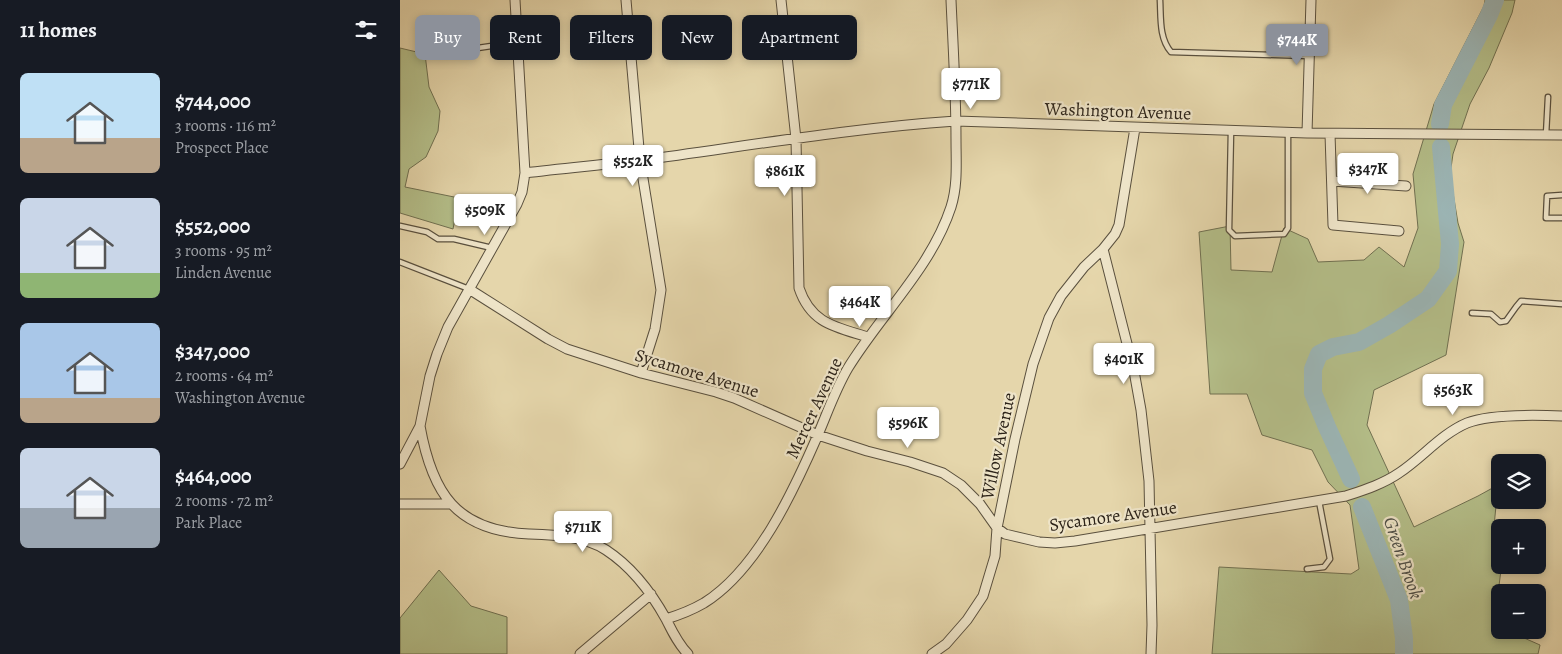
<!DOCTYPE html>
<html lang="en">
<head>
<meta charset="utf-8">
<style>
	body { margin:0; font-family:Alegreya,serif; background:#20242c; color:#f1f3f6; height:100vh; display:flex; flex-direction:column; font-size:19px; white-space:nowrap }
	* { box-sizing:border-box; margin:0 }
	p { font-size:16px; color:#9ea1a6 }
	.icon { flex:none; width:28px; height:28px; fill:none; stroke:currentColor; stroke-width:2; stroke-linecap:round; stroke-linejoin:round }
	.map { position:relative; flex:1; overflow:hidden }
	.panel { display:flex; flex-direction:column; background:#171b24; width:400px }
	.panel>* { flex:none }
	.hud { position:absolute; left:15px; top:15px; width:475px; height:45px; display:flex; gap:10px }
	.buttons { position:absolute; left:1091px; top:454px; display:grid; gap:10px }
	.buttons a { display:grid; place-items:center; width:55px; height:55px; border-radius:8px; background:#171b24; box-shadow:0 2px 8px #0003; font-size:25px }
	.price { position:absolute; translate:-50% -42px; padding:0 11px; border-radius:5px; background:#fff; color:#222; font-size:16px; line-height:32px; filter:drop-shadow(0 1px 2px #0008) }
	.price::after { content:''; position:absolute; left:50%; top:30px; width:15px; height:11px; margin-left:-8px; background:inherit; clip-path:polygon(0 0,100% 0,50% 100%) }
	.price.active { background:#8c9099; color:#fff }
	ul { padding:0; list-style:none }
	li { display:flex; align-items:center; gap:15px; height:125px; padding:0 20px }
	li span { display:grid; place-items:center; flex:none; width:140px; height:100px; border-radius:8px; color:#555 }
	li>.icon { margin-inline-start:auto }
	span .icon { width:60px; height:60px; fill:#fffc; stroke-width:1 }
	li b { font-size:21px }
	h2 { display:flex; justify-content:space-between; align-items:center; height:60px; padding:0 20px; font-size:21px }
	.chip { padding:0 18px; border-radius:8px; background:#171b24; box-shadow:0 2px 8px #0003; font-size:18px; line-height:45px }
	.chip.active { background:#8c9099; color:#fff }
	main { display:flex; flex:1; min-height:0 }
	.map>svg:first-child { display:block }
</style>
</head>
<body>
<main>
<section class="panel">
<h2>11 homes<svg class="icon" aria-label="filters" viewBox="0 0 24 24"><path d="M4 7h16M4 17h16"/><circle cx="9" cy="7" r="2"/><circle cx="15" cy="17" r="2"/></svg></h2>
<ul>
<li><span style="background:linear-gradient(#bfe0f5 65%,#b9a48a 0)"><svg class="icon" aria-label="home" viewBox="0 0 24 24"><path d="M3 11l9-7 9 7M6 9v11h12V9"/></svg></span><div><b>$744,000</b><p>3 rooms · 116 m²</p><p>Prospect Place</p></div></li>
<li><span style="background:linear-gradient(#c9d6e8 75%,#8fb573 0)"><svg class="icon" aria-label="home" viewBox="0 0 24 24"><path d="M3 11l9-7 9 7M6 9v11h12V9"/></svg></span><div><b>$552,000</b><p>3 rooms · 95 m²</p><p>Linden Avenue</p></div></li>
<li><span style="background:linear-gradient(#a9c7e8 75%,#b9a48a 0)"><svg class="icon" aria-label="home" viewBox="0 0 24 24"><path d="M3 11l9-7 9 7M6 9v11h12V9"/></svg></span><div><b>$347,000</b><p>2 rooms · 64 m²</p><p>Washington Avenue</p></div></li>
<li><span style="background:linear-gradient(#c9d6e8 60%,#9aa5b1 0)"><svg class="icon" aria-label="home" viewBox="0 0 24 24"><path d="M3 11l9-7 9 7M6 9v11h12V9"/></svg></span><div><b>$464,000</b><p>2 rooms · 72 m²</p><p>Park Place</p></div></li>
</ul>
</section>
<div class="map">
<svg width="1162" height="654" viewBox="0 0 1162 654">
	<rect width="100%" height="100%" fill="#e5d6ab"/>
	<filter id="stains"><feTurbulence type="fractalNoise" baseFrequency=".004" numOctaves="4"/><feColorMatrix values="0 0 0 0 .2 0 0 0 0 .09 0 0 0 0 .02 0 0 0 .5 -.17"/></filter>
	<radialGradient id="worn" r=".72"><stop offset=".6" stop-color="#630" stop-opacity="0"/><stop offset="1" stop-color="#630" stop-opacity=".3"/></radialGradient>
	<path fill="#b4be89" stroke="#707051" d="M1085,0H1115L1112,13L1089,68L1070,104L1053,154L1050,175L1058,223L1064,242L1046,355L974,390L967,425L1014,527L1078,496L1098,485L1093,537L1101,570L1094,625L1100,628V630H1106L1140,645L1138,654H812L819,567L951,574L959,569L950,505L928,482L912,450L862,435L847,394H810L799,232L830,226L831,270L872,272L884,228L908,239L918,262L964,260L979,247L1004,267L1018,228L1013,174L1034,104L1084,6Z
		M0,48L25,54L29,87L40,111L38,131L26,157L9,169L5,187L59,198L53,229L0,213Z
		M39,570L71,606L107,617V654H0V618Z"/>
	<g fill="none" stroke-linecap="round" stroke-linejoin="round">
		<path stroke="#9cb6b6" stroke-width="18" d="M1040,124L1043,105L1089,15L1095,0
			M951,479L927,427L913,393V369L919,354L933,347L959,342L989,325L1028,299L1048,271L1050,244L1041,147
			M962,507L999,600L1004,638V654"/>
		<defs>
			<path id="lane" d="M760,0C761,18 759,38 771,52L909,56
				M37,54L118,42
				M831,131L829,230L835,236L884,234L888,228V133
				M1146,135L1148,97
				M1162,195L1147,196L1146,218H1162
				M0,226L27,232L38,239H54L92,248
				M0,262L69,289
				M1072,313L1091,314L1100,322L1106,321L1116,307L1121,301L1162,304
				M907,569L924,567L930,559L919,501"/>
			<path id="street" d="M226,0L240,160L261,290L255,329L241,373
				M381,0L396,139L399,288C411,324 436,327 468,337
				M735,128L719,225L715,234L703,249L734,371L741,410L749,481L752,625L751,654
				M907,133L911,0
				M930,134L933,225L999,231
				M125,173C164,168 204,165 243,160C347,146 451,128 556,121L907,133L1162,135
				M932,181L1006,186
				M69,289L148,339L167,349L241,373L316,392L334,398L418,435L467,451L510,462L543,473L561,485L580,504L597,528L605,534L639,542L655,543L675,541L946,496C964,490 983,484 999,473C1022,458 1041,434 1067,423C1089,414 1137,415 1162,416
				M20,426C32,493 56,531 129,534C155,535 184,536 206,550C232,567 251,592 266,619C272,631 278,644 288,654
				M0,464L20,426L30,376L37,354L48,327L117,204L122,192L125,173L115,0
				M0,504H51
				M266,619C279,615 292,610 304,603C357,570 393,492 417,437C427,414 435,390 448,368C481,314 531,268 551,207C558,185 556,162 556,139C556,93 553,46 551,0
				M180,654L251,594
				M532,654L546,644L567,620L583,596L595,556L597,528L615,439L633,364L649,318L661,296L684,267L703,249"/>
		</defs>
		<use href="#lane" stroke="#5a503e" stroke-width="7"/>
		<use href="#street" stroke="#5a503e" stroke-width="11"/>
		<use href="#lane" stroke="#eee4c8" stroke-width="4.5"/>
		<use href="#street" stroke="#eee4c8" stroke-width="9"/>
	</g>
	<g text-anchor="middle" dominant-baseline="central" stroke-width="4.5" stroke-linejoin="round" paint-order="stroke">
		<g font-size="18" fill="#2c2319" stroke="#eee4c8">
			<text transform="translate(718 111) rotate(2)">Washington Avenue</text>
			<text transform="translate(297 373) rotate(17)">Sycamore Avenue</text>
			<text transform="translate(414 408) rotate(-65)">Mercer Avenue</text>
			<text transform="translate(598 446) rotate(-78)">Willow Avenue</text>
			<text transform="translate(713 516) rotate(-8)">Sycamore Avenue</text>
		</g>
		<g font-size="19" font-style="italic" fill="#4e4f48" stroke="#eee4c8">
			<text transform="translate(1003 558) rotate(71)">Green Brook</text>
		</g>
	</g>
	<rect width="100%" height="100%" filter="url(#stains)"/>
	<rect width="100%" height="100%" fill="url(#worn)"/>
</svg>
<div class="buttons">
<a><svg class="icon" aria-label="layers" viewBox="0 0 24 24"><path d="M12 4l9 5-9 5-9-5zM3 14l9 5 9-5"/></svg></a>
<a>+</a>
<a>−</a>
</div>
<b class="price active" style="left:897px;top:66px">$744K</b>
<b class="price" style="left:571px;top:110px">$771K</b>
<b class="price" style="left:233px;top:187px">$552K</b>
<b class="price" style="left:968px;top:195px">$347K</b>
<b class="price" style="left:385px;top:197px">$861K</b>
<b class="price" style="left:85px;top:236px">$509K</b>
<b class="price" style="left:460px;top:328px">$464K</b>
<b class="price" style="left:724px;top:385px">$401K</b>
<b class="price" style="left:1053px;top:416px">$563K</b>
<b class="price" style="left:508px;top:449px">$596K</b>
<b class="price" style="left:183px;top:553px">$711K</b>
<div class="hud">
<a class="chip active">Buy</a>
<a class="chip">Rent</a>
<a class="chip">Filters</a>
<a class="chip">New</a>
<a class="chip">Apartment</a>
</div>
</div>
</main>
</body>
</html>
